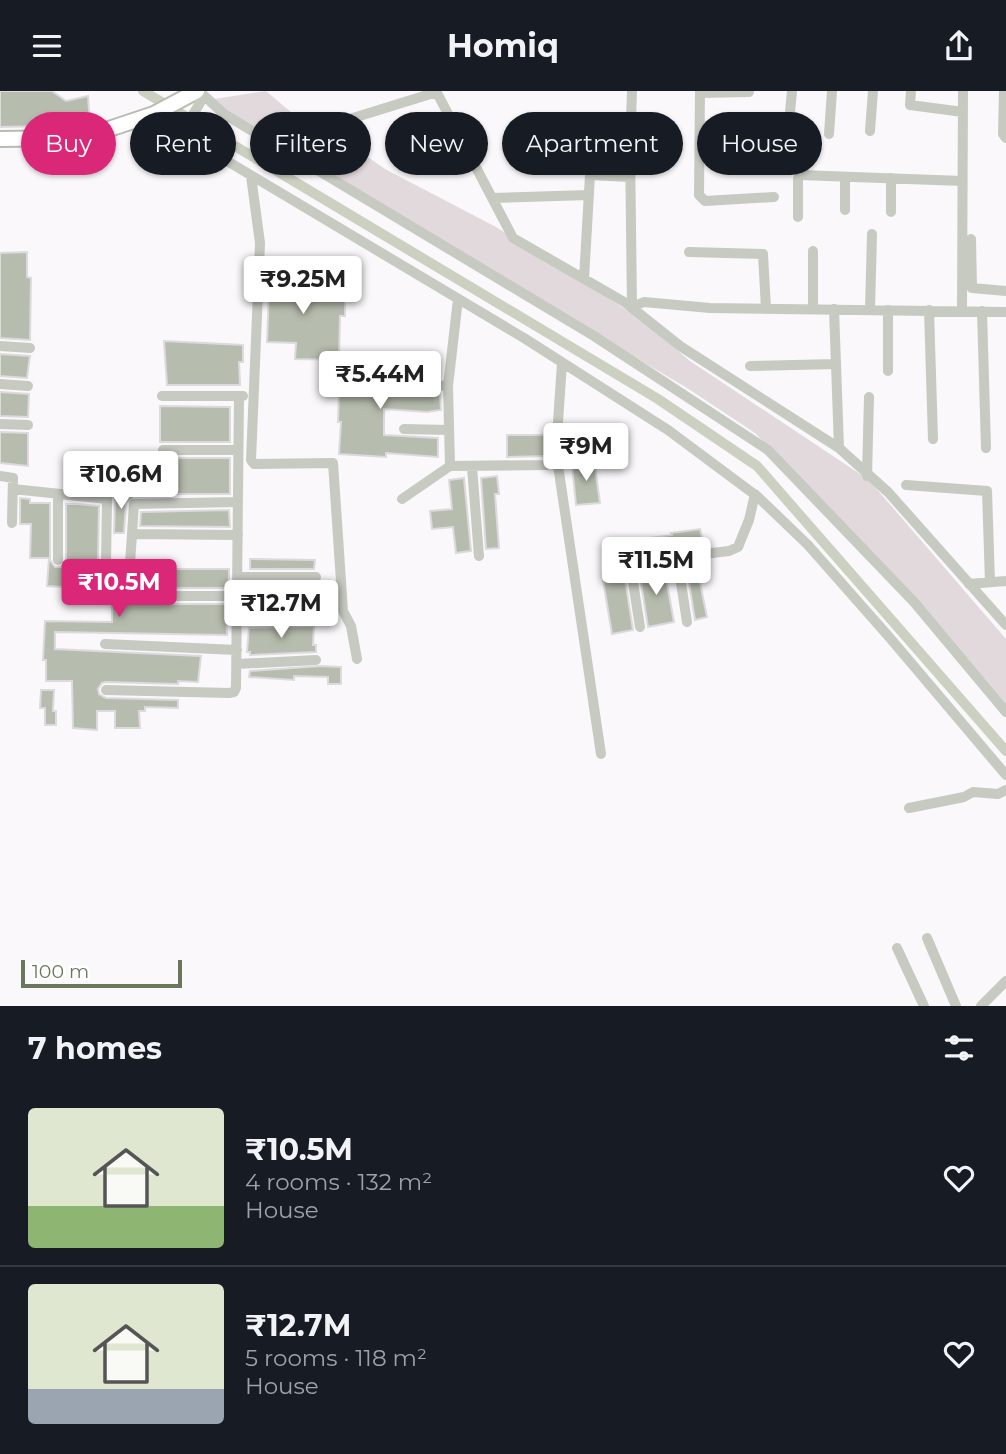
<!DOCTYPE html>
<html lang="en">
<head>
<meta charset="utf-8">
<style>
	body { margin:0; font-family:Montserrat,sans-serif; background:#242831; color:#f1f3f6; height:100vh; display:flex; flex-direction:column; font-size:26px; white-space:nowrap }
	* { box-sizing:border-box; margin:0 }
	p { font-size:23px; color:#9ea1a6 }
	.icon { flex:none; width:38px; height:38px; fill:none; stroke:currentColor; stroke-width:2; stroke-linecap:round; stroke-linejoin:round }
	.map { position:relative; height:915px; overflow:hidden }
	.panel { display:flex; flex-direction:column; background:#171b24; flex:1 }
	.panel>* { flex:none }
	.banner { position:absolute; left:21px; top:21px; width:964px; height:63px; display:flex; gap:14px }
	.scale { position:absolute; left:21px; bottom:18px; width:161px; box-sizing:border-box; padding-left:7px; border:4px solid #6b775b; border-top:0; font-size:19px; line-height:24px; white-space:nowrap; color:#6b775b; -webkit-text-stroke:5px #fff; paint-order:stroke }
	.price { position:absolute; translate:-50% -60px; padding:0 16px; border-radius:7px; background:#fff; color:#222; font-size:23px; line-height:46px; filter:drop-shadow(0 2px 4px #0008) }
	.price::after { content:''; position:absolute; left:50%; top:42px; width:21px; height:16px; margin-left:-10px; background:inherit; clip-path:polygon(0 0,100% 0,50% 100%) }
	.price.selected { background:#db2777; color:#fff }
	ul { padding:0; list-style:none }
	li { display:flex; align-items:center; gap:21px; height:175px; padding:0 28px }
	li+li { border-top:2px solid #363941 }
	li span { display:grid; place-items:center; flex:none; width:196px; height:140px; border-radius:7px; color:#555 }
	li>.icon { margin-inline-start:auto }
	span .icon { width:84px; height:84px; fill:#fffc; stroke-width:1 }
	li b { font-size:30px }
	h2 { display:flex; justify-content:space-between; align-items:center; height:84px; padding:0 28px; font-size:30px }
	.tag { padding:0 24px; border-radius:32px; background:#171b24; box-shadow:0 2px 5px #0004; font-size:24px; line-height:63px }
	.tag.selected { background:#db2777; color:#fff }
	header { display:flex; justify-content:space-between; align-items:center; height:91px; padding:0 28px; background:#171b24; font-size:32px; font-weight:700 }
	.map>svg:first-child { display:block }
</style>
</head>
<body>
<header><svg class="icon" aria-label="menu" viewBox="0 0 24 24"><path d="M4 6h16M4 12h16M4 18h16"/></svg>Homiq<svg class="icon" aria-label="share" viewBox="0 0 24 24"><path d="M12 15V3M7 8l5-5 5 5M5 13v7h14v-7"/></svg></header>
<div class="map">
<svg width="1006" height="915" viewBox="0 0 1006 915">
	<rect width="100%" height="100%" fill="#faf8fa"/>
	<path fill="#e2d9dc" d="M266,0L292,22L329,39L385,78L496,136L636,225L690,270L869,389L1006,548V615L840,430L755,342L687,297L460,163L300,62L226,20L214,8Z"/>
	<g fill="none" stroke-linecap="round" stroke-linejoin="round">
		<path stroke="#ccd0c1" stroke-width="10" d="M143,0L658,308L757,375L1006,660"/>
	</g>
	<path fill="#b7bdae" stroke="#dcdadc" stroke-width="2" d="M0,0H52L66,10L88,5L90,34L0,36Z
		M27,161V186L31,187L30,249L0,247V162Z
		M270,172L292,173L291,189L319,190V206L345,207V225H340L339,269L295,268L296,252L267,251Z
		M164,250L243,254V271H239L240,294H167Z
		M0,263L30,265L27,287L0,285Z
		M338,273H416V286H397L393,292L394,297L400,301L416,302V304L440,303L441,319L427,321L384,318V344L438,347V366L386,362V366L339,363L341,331H338L339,301H341Z
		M0,301L29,303L28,326L0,325Z
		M160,315L230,316V351H160Z
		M0,341L28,342V375L0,372Z
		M507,344H547V365L507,366Z
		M161,367H230V403H160Z
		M594,368L600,412L576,414L572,374Z
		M497,385L499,403H495L499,457L486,458L481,387Z
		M464,387L471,460L456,462L453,436L432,438L430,420L452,418L449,389Z
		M112,402H132V406L126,412L124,442H114L115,408Z
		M20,407L30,408V412H50V469L55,476H61L66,470V413H77L99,415L98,471L103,478L116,476V479L130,481L141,478H229V497H157L153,499L149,504L151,509L157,513H226L227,544L55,541V558L201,565L198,591L178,590V593L106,591L102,592L98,598L99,603L106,607L178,609V617L145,616V620H139L140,637H115V620H97V639L73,637L72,590H46V569H43L45,530L112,531V512H116L117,495L92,494V498L47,495L49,467H30L31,433H20Z
		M229,419L230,436L140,435L141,421Z
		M700,438L703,451L669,456V458L661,460L608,466L605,453L672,444L671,442Z
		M250,468L315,469L314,478H250Z
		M696,472L707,526L695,529L686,473Z
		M664,476L674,531L648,536L639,479Z
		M618,480V483L624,482L633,539L612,543L602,483Z
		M247,494L316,495L315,519L249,521Z
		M314,535L313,554H316V561L250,564V561H247L249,537Z
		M321,575L341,576V593H328V586L294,585V589L249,586L250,580Z
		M41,599H54L53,620H56V634H45V617H40Z"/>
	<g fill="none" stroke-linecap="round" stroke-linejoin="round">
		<defs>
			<path id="major" d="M0,48L82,47L154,23L197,0"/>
		</defs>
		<use href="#major" stroke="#b8bdb2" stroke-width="18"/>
		<path stroke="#c6cac1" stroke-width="10" d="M199,0L224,23L594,245L768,359L914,511L1006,621
			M436,0L513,147L626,212L680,255L839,357L888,401L1006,534
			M632,0L630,55L632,216L644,211L710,217L1006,221
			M700,0L699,104L705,110L774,106
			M911,0L910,14L963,21
			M1004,0L1003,43L1006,47
			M700,2L749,1
			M150,24L524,247L668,339L758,406L808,454L890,547L1006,684
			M324,36L437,1
			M870,40L873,0
			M788,42L792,0
			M829,43L832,0
			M181,44L204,5
			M700,53L766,52
			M251,85L260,152L251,369L254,373L333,372L343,520L351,535L357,568
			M845,86V119
			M492,107L589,104
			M891,121V87
			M798,126V88L800,84L962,90
			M971,148L972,197L1006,200
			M813,160V218
			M689,161L763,163L766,218
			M584,188L590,84L630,86
			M458,208L448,295L450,375L546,374L558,368
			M834,218L839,357
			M870,219L872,143
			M888,219V280
			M929,219L933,348
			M962,220L963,0
			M982,220L986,357
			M0,255L30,257
			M562,272L556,361L601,663
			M750,275L836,273
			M0,293L28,295
			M401,293L448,295
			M162,305H243
			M0,333L28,334
			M404,338L448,339
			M163,359H238
			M472,376L479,465
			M0,385L13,387L12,432
			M867,385L869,306
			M906,394L987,400L990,491
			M13,398L107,408L106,471
			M402,408L450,375
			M132,443L238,444
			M677,466L687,531
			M58,469V403
			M130,473L134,413L238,411
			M237,486H316
			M969,493L1006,490
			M157,505H237
			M237,529L315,527
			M640,536L630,472L729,460L738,456L749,429L755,403
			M105,553L237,559
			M237,573L316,569
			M106,599L229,602L234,601L236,597L239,305
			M909,717L964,706L973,701L998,703L1006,699
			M927,847L956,915
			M897,857L924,915
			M981,915L1006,890"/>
		<use href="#major" stroke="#fff" stroke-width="14"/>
	</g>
</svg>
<div class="scale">100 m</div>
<b class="price" style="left:303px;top:225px">₹9.25M</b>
<b class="price" style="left:380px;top:320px">₹5.44M</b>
<b class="price" style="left:586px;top:392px">₹9M</b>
<b class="price" style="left:121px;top:420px">₹10.6M</b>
<b class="price" style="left:656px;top:506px">₹11.5M</b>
<b class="price selected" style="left:119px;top:528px">₹10.5M</b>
<b class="price" style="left:281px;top:549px">₹12.7M</b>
<div class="banner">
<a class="tag selected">Buy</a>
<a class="tag">Rent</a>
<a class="tag">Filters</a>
<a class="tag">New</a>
<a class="tag">Apartment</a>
<a class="tag">House</a>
</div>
</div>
<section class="panel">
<h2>7 homes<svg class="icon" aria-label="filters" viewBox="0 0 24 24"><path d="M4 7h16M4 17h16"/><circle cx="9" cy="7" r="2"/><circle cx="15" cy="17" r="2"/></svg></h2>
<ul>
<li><span style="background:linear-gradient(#dfe7d0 70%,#8fb573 0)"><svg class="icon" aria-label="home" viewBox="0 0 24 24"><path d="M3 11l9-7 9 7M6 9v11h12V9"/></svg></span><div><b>₹10.5M</b><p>4 rooms · 132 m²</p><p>House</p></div><svg class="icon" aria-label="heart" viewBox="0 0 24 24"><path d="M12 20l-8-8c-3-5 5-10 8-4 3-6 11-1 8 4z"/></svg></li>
<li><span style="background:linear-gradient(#dfe7d0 75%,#9aa5b1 0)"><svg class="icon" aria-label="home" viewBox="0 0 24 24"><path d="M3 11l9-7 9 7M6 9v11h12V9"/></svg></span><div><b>₹12.7M</b><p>5 rooms · 118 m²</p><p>House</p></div><svg class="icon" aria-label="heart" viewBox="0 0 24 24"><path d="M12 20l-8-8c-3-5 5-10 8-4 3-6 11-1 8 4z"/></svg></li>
</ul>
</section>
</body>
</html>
